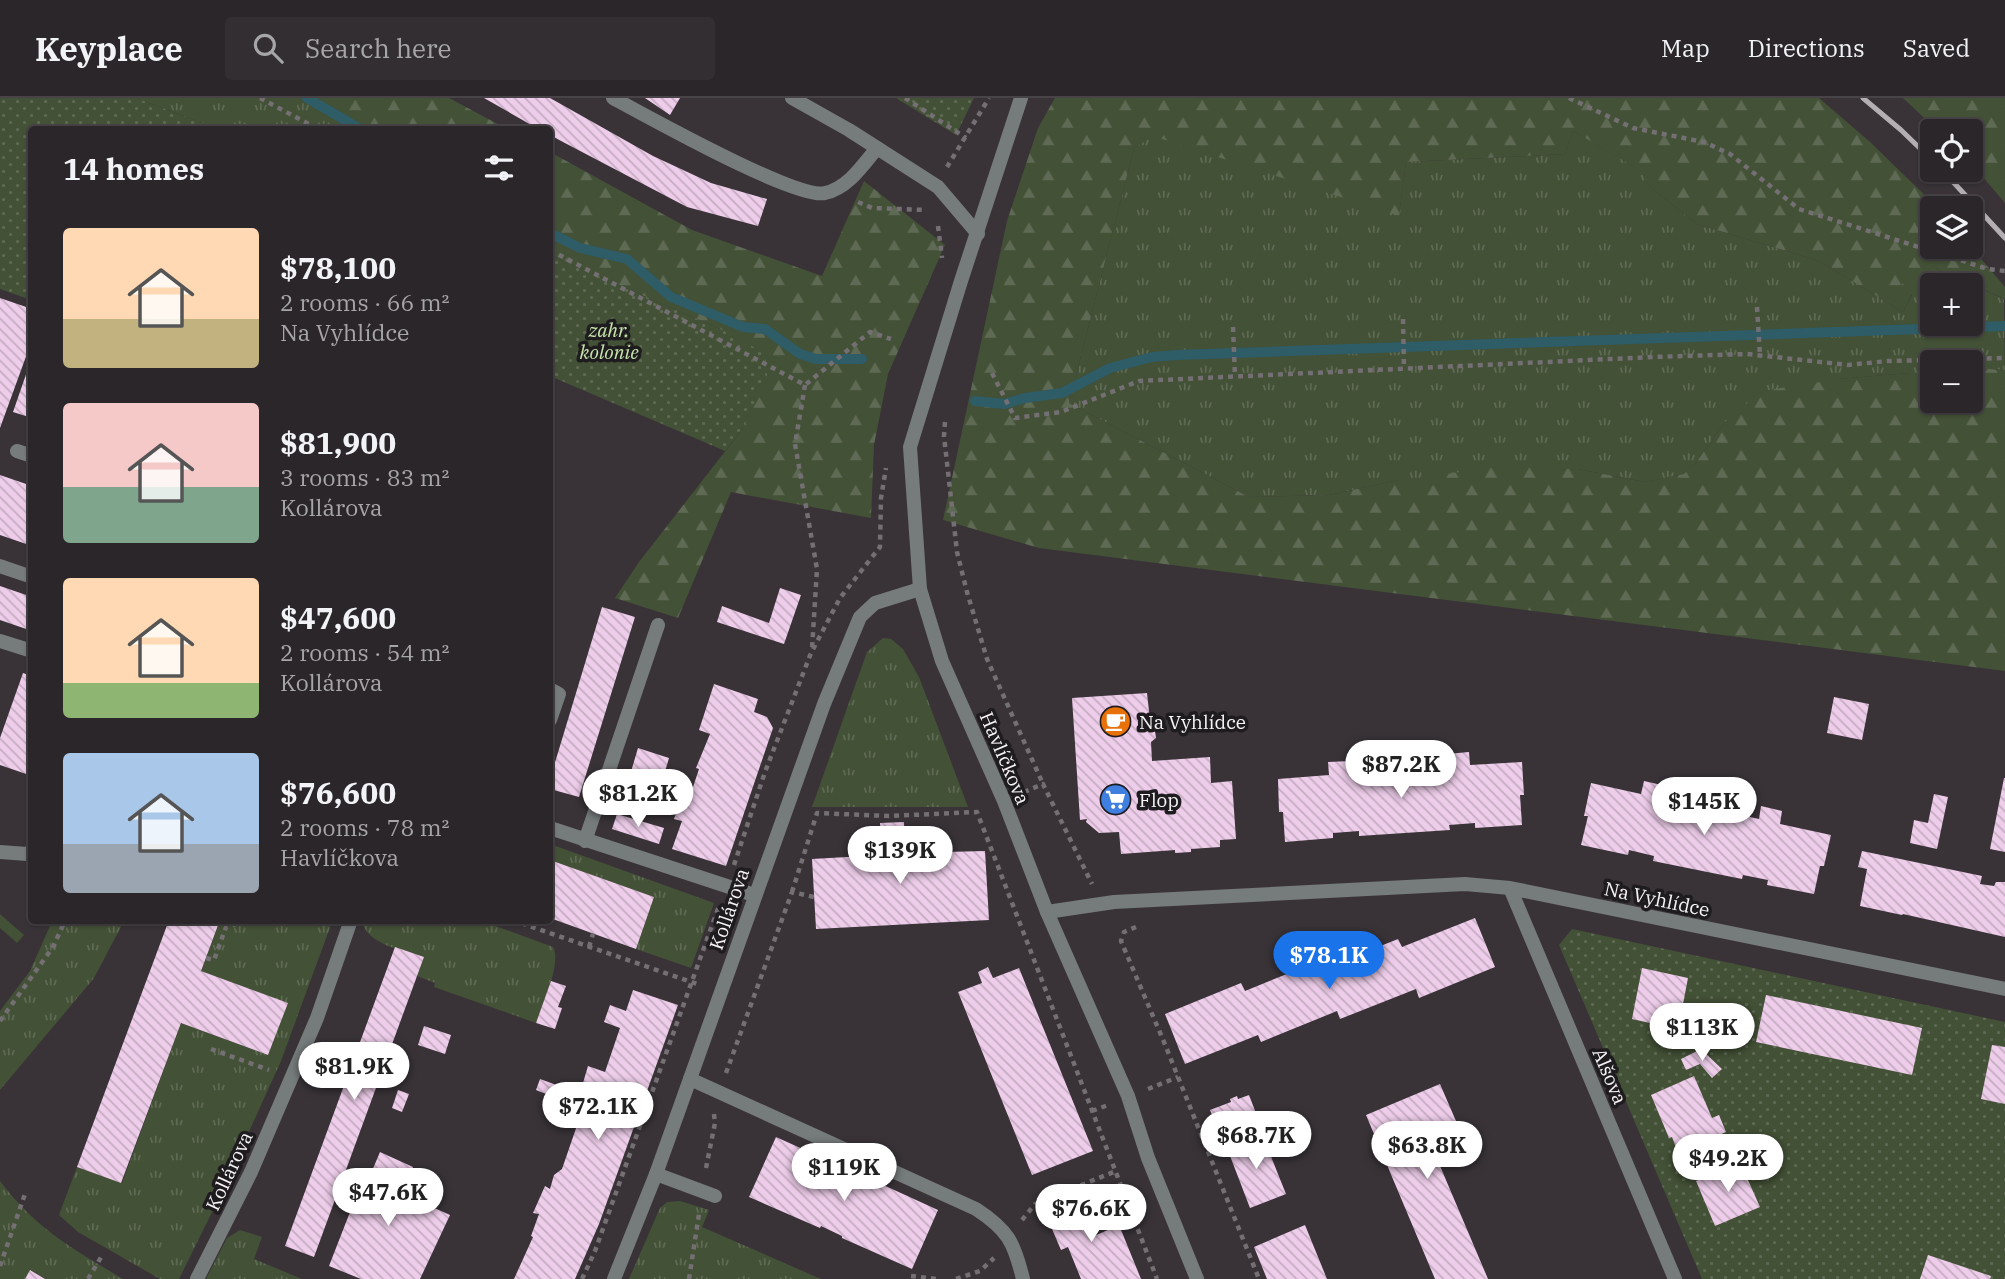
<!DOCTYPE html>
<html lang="en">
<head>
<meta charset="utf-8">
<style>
	body { margin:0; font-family:"IBM Plex Serif",serif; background:#332e32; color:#f1f3f6; height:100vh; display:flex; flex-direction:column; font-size:26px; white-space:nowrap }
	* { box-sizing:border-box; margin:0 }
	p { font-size:23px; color:#a6a5a8 }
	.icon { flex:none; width:38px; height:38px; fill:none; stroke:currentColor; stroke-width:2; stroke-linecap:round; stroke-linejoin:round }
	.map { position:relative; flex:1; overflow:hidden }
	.side { position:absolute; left:28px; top:28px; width:525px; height:798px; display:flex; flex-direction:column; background:#2b262a; border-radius:7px; box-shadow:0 2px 5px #0004,0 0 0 2px #474347 }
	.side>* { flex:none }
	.fabs { position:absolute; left:1920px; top:21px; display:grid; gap:14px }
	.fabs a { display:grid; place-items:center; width:63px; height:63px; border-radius:7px; background:#2b262a; box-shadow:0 2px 5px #0004,0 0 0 2px #474347; font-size:35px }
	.price { position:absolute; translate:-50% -60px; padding:0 16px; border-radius:24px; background:#fff; color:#222; font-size:23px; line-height:46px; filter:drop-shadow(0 2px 4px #0008) }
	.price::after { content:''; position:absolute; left:50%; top:42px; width:21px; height:16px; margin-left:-10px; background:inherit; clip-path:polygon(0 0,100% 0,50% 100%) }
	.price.current { background:#1a73e8; color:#fff }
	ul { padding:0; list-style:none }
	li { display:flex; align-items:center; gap:21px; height:175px; padding:0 35px }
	li span { display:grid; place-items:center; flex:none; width:196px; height:140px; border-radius:7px; color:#555 }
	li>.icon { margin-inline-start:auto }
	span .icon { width:84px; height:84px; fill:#fffc; stroke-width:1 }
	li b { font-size:30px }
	h2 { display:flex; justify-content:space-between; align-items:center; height:84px; padding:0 35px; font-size:30px }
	header { display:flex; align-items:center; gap:42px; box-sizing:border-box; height:98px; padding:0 35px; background:#2b262a; border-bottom:2px solid #474347 }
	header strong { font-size:33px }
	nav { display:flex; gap:38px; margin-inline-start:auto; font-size:24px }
	.search { width:490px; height:63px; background:#332e32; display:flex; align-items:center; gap:18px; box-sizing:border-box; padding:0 24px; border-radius:7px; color:#a6a5a8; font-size:26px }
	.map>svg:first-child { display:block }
</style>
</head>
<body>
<header>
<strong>Keyplace</strong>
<div class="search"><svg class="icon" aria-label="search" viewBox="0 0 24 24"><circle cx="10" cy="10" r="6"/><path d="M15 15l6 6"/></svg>Search here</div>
<nav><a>Map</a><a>Directions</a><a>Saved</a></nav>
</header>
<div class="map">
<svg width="2005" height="1181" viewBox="0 0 2005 1181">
	<defs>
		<pattern id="grass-tufts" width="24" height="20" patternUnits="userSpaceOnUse" patternTransform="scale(1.75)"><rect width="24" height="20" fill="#435136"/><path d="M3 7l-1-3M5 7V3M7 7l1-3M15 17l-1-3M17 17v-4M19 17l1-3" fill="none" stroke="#5f6a54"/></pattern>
		<pattern id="forest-firs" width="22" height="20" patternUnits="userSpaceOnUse" patternTransform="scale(1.75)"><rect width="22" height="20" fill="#435136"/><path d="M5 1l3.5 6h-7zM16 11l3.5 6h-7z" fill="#5f6a54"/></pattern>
		<pattern id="park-dots" width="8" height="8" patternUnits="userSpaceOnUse" patternTransform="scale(1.75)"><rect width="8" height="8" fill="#435136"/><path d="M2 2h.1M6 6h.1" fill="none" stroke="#5f6a54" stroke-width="1.8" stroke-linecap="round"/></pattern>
		<pattern id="building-back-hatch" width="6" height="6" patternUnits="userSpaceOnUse" patternTransform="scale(1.75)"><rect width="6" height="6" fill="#eecdea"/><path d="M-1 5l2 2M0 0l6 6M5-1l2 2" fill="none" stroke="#c5acc2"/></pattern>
	</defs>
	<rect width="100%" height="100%" fill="#393338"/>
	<path fill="url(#grass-tufts)" fill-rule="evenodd" d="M136,0H317L349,22L346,31H219Z
		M1573,33L1644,74L1649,88L1697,126L1819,163L1903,214L1912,197L1898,188L1933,169L2004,201L2005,272L1971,270L1970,264H1932V273L1839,281L1725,324L1695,366L1685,376L1645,384L1578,371L1394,383L1329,397L1249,399L1069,305L1134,50L1153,37L1399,117L1406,64L1565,56ZM1932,187H1970V226H1932Z
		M883,540L891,541L903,551L919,579L968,709H812L867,554Z
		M550,746L714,805L691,870L636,851L654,799L550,762Z
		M329,822L332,824L281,963L216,1106L179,1181H160L78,1134L59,1117L77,1069L122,1085L181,925L268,957L287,905L201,873L220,823Z
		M76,823H124L94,880L0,992V913L30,873L50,828Z
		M362,823H482L553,849C562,865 542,907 536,925L434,889L435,885L417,878L424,859C403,852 367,847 362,823Z
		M0,1083C37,1132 72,1150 123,1181H45L31,1172L25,1181H0Z
		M680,1103L709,1112L702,1129L821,1181H629L660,1110L667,1104Z
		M240,1132L262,1139L254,1161L302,1181H206L227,1140Z"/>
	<path fill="url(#forest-firs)" d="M317,0H449L507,31H346L349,22Z
		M1055,0H1819L1870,44L1938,110H1932V149H1971L2005,189V201L1933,169L1899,188L1912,196L1903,214L1819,163L1697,126L1649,88L1643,74L1573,33L1565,56L1406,64L1399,118L1153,38L1134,50L1069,305L1249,399L1329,397L1394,383L1497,369L1578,371L1645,384L1684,376L1695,366L1725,324L1762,293L1839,281L1932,273V303H1970L1971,270L2005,272V573L1039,450L943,422L1007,123L1038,30Z
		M1903,0H2005V105L1971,65L1970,33H1938Z
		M550,54L692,132L822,178L864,83L945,147L888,276L874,347L871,420L731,394L678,520L615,500L639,464L744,329L720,231L550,157Z"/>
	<path fill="url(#park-dots)" d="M0,0H136L219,31L32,32L31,202L0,191Z
		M896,0H974L956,37Z
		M550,157L720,231L765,255L767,277L744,329L725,353L550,278Z
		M1572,831L2005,924V1181H1702L1559,847Z"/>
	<path fill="#435136" d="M0,816L24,837L17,845L0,830Z"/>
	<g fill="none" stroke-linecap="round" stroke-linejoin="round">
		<path stroke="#2e5c67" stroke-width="10" d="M307,0L362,32
			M550,135L580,150L627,161L671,199L743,229L765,231L800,256L816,261H862
			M975,303L1004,306L1025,300L1062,295L1110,270L1152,259L1177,257L2005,228"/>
	</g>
	<path fill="url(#building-back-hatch)" d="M484,0H550L653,58L711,85L767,101L758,128L687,109L563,44L550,37V32H540Z
		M645,0H680L670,17Z
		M0,200L32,211V242L0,330Z
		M31,262H32V320L13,314Z
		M0,377L32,388V448L0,437Z
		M0,488L32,499V533L0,522Z
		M780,490L801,497L784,546L717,524L722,508L769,525Z
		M602,509L635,519L579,699L550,691V681Z
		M23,575L32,578V678L0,667V640Z
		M714,586L758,601L754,614L767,619L773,630L726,768L672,751L682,723L674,721L681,702L688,704L699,671L696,670L710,636L699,632Z
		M1147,595L1150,622L1154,626L1156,640L1151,644L1152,663L1210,659L1211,685L1232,683L1236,741L1220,742V749L1191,751V754L1175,755V752L1121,756L1119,734L1099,735L1086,724L1087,721L1080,722L1072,600Z
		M1834,599L1869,606L1862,642L1827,635Z
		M638,650L669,660L661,687L630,677Z
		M1469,654L1470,667L1522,664L1524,697H1520L1522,727L1475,730V725L1449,727L1450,732L1359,738V733L1333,735V740L1285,744L1283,714H1279L1278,681L1329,677L1328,664L1350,663L1351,676L1448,669L1447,656Z
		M2004,680H2005V754L1990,751Z
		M1644,683L1666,688L1663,700L1759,721L1761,708L1782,713L1780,726L1831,737L1824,768H1820L1814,796L1767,787L1768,782L1743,777L1742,781L1653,763L1654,758L1629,752L1628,757L1581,747L1588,718H1584L1591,685L1641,696Z
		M1934,696L1948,699L1937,751L1910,745L1914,722L1928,725Z
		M617,716L664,730L659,746L612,731Z
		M904,724L905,755L985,753L989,822L816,831L812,761L882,757L880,725Z
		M1862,753L1982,778L1980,786L1994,788L1996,784H2005V839L1903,816L1902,817L1860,808L1867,771L1858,769Z
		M550,762L654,799L636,851L550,820Z
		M1475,820L1495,869L1419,900L1416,891L1340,921L1337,913L1261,944L1258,937L1185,966L1165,916L1241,885L1245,893L1319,863L1323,871L1398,841L1402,849Z
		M169,822H220L201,873L288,905L268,957L181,925L121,1085L77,1069Z
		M395,849L424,859L314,1159L285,1148Z
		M988,869L993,880L1019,870L1093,1053L1032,1077L958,894L982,885L978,874Z
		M1642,870L1688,880L1683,906L1688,907L1684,926L1679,925L1677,931L1632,921Z
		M551,883L566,888L558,909L562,910L555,931L536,925Z
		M633,892L678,907L599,1126L575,1181H514L533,1139L531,1138L539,1116L533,1115L545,1088L550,1091L554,1077L562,1071L583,1010L591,1012L595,1001L580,995L588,968L605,974L620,930L604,924L610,907L626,913Z
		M1766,897L1922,930L1912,977L1756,944Z
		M424,928L451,937L445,956L418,947Z
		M1992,947L2005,949V1006L1981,1001Z
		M1701,951L1722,971L1712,980L1700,966L1686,972L1681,961Z
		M1694,978L1712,1020L1719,1017L1726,1034L1678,1055L1672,1039L1669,1040L1651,997Z
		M540,981L565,990L561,1002L536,992Z
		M1440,986L1459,1030L1429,1042L1488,1181H1435L1366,1017Z
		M398,992L409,996L402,1014L392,1010Z
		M1249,997L1259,1023L1221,1039L1210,1012L1231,1004L1230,1001L1237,998L1238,1001Z
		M1262,1036L1286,1096L1250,1110L1227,1050Z
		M776,1039L847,1071L845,1074L866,1084L868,1080L938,1112L912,1171L842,1140V1138L821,1128L820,1130L749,1099Z
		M380,1054L413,1069L401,1095L450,1117L420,1181H361L329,1168L364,1078L369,1080Z
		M1740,1064L1760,1109L1715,1128L1696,1083Z
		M1074,1097L1092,1139L1119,1127L1141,1181H1081L1068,1149L1061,1152L1043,1110Z
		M1305,1127L1327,1181H1267L1254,1149Z
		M1928,1157L1991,1178L1990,1181H1920Z
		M30,1172L45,1181H25Z"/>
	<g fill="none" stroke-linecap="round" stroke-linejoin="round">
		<path stroke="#746f73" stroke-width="4.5" stroke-dasharray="5 5" stroke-linecap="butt" d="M260,0L320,32
			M905,0L966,40
			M1569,0L1633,30L1704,44L1730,56L1799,111L1988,171L2005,173
			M947,69L989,0
			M858,104L872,110L926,112
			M938,128L942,160
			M550,152L805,287L870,234L891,241
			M1757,209L1760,258
			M1403,221L1404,270
			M1233,229L1235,278
			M992,275L1015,320L1061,314L1139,283L1653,259L1747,256L1848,267L1888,263L2005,260
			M805,287L795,346L817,471L812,551
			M945,324L944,338L957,454L967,494L987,561L1043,686
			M1024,694L1043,686L1092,786
			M734,767L765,674L811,555L840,500L880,449L881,400L886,370
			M792,794L817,715L889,718L977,714L1157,1181
			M512,822L700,887
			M1136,829L1124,834L1121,843L1164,944L1259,1181
			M589,849L593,836
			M206,860L214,862L226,829L249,822
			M0,923L53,849L64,825
			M211,951L269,972
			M726,975L792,794L814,799
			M1148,991L1178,979
			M1092,1013L1108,1007
			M706,1070L715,1025L714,1016
			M1022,1122L1035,1106L1116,1073
			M0,1168L25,1096
			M911,1178L937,1181
			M88,1181L103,1156
			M582,1181L595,1153L719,808
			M689,1181L699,1116
			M956,1181L980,1173L994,1160"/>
		<path stroke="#767b7b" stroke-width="14" d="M613,0C647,18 796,102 825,95C848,90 863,67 877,50
			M17,353L32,358
			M0,468L32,479
			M0,543L32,553
			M550,591L559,596L550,622
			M585,743L658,527
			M0,754L27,756L32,753
			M690,981L976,1111C1008,1132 1014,1144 1023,1181
			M656,1076L715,1098"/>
		<path stroke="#767b7b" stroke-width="14" d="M792,0L849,32L938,89L978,136
			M550,730L754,797
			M1510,790L1675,1181
			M1047,814L1114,804L1465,786L1510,790L2005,891
			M197,1181L251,1074L317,920L351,822
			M614,1181L656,1076L824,606L860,519L875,505L920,491"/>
		<path stroke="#767b7b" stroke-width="14" d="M1021,0L961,183L910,349L920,491L942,563L1004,703L1047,814L1128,998L1148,1060L1197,1181"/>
		<path stroke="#b4afb3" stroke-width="5" d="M1863,0L1901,32L1932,62
			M1942,72L2005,140"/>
	</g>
	<defs>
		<symbol id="cafe-disc" viewBox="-11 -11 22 22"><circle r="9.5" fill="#e8710a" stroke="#1e1c1e"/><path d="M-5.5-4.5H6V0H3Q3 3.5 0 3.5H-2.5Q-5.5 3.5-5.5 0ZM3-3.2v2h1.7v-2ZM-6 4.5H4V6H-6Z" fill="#fff"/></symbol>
		<symbol id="supermarket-disc" viewBox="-11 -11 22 22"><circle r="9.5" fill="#3f7fe0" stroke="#1e1c1e"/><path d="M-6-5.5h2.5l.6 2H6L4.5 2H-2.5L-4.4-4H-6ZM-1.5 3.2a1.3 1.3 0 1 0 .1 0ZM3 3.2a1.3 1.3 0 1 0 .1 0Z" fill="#fff"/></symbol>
	</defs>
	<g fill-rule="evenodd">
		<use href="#cafe-disc" x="1098" y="606" width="35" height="35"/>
		<use href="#supermarket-disc" x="1098" y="684" width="35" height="35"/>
	</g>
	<g text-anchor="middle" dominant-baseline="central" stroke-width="7" stroke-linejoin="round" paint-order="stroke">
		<g font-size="19" font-style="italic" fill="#c8e6ac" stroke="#1e1c1e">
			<text x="609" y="232">zahr.<tspan x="609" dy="22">kolonie</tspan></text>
		</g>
		<g font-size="19" fill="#f7f3f6" stroke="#1e1c1e" text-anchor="start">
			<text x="1139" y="624">Na Vyhlídce</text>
			<text x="1139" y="702">Flop</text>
		</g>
		<g font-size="19" fill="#f7f3f6" stroke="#1e1c1e">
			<text transform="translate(1005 660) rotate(67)">Havlíčkova</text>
			<text transform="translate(1657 801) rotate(12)">Na Vyhlídce</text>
			<text transform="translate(729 811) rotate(-71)">Kollárova</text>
			<text transform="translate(1610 978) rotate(67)">Alšova</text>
			<text transform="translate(229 1073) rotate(-65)">Kollárova</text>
		</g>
	</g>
</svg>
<div class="fabs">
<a><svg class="icon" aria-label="locate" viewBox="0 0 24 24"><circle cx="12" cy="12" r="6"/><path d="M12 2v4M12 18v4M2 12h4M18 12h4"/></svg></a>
<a><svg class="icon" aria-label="layers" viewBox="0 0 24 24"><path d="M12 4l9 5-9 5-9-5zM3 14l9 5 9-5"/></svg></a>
<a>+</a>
<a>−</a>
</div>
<b class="price" style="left:1401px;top:702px">$87.2K</b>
<b class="price" style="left:638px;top:731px">$81.2K</b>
<b class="price" style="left:1704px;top:739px">$145K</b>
<b class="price" style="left:900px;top:788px">$139K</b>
<b class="price current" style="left:1329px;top:893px">$78.1K</b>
<b class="price" style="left:1702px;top:965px">$113K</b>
<b class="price" style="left:354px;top:1004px">$81.9K</b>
<b class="price" style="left:598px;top:1044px">$72.1K</b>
<b class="price" style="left:1256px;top:1073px">$68.7K</b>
<b class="price" style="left:1427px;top:1083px">$63.8K</b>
<b class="price" style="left:1728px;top:1096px">$49.2K</b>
<b class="price" style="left:844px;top:1105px">$119K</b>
<b class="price" style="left:388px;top:1130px">$47.6K</b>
<b class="price" style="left:1091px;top:1146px">$76.6K</b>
<section class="side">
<h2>14 homes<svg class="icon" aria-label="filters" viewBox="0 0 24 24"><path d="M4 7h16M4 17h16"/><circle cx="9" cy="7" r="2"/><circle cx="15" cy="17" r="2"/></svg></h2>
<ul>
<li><span style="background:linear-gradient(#ffd9b3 65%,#c2b280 0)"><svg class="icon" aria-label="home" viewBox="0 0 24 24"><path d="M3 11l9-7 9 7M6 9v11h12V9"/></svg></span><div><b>$78,100</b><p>2 rooms · 66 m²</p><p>Na Vyhlídce</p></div></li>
<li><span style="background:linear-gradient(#f6c9c9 60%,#7fa58c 0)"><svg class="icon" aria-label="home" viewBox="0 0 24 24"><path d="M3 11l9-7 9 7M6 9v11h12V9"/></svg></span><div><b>$81,900</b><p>3 rooms · 83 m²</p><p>Kollárova</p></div></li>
<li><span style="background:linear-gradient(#ffd9b3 75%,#8fb573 0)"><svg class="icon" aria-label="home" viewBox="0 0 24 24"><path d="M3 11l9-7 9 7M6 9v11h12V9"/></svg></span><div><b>$47,600</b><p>2 rooms · 54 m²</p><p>Kollárova</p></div></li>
<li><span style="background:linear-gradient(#a9c7e8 65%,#9aa5b1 0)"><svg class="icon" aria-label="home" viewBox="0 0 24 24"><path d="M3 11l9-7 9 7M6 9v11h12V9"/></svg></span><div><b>$76,600</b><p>2 rooms · 78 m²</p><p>Havlíčkova</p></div></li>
</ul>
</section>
</div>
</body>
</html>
